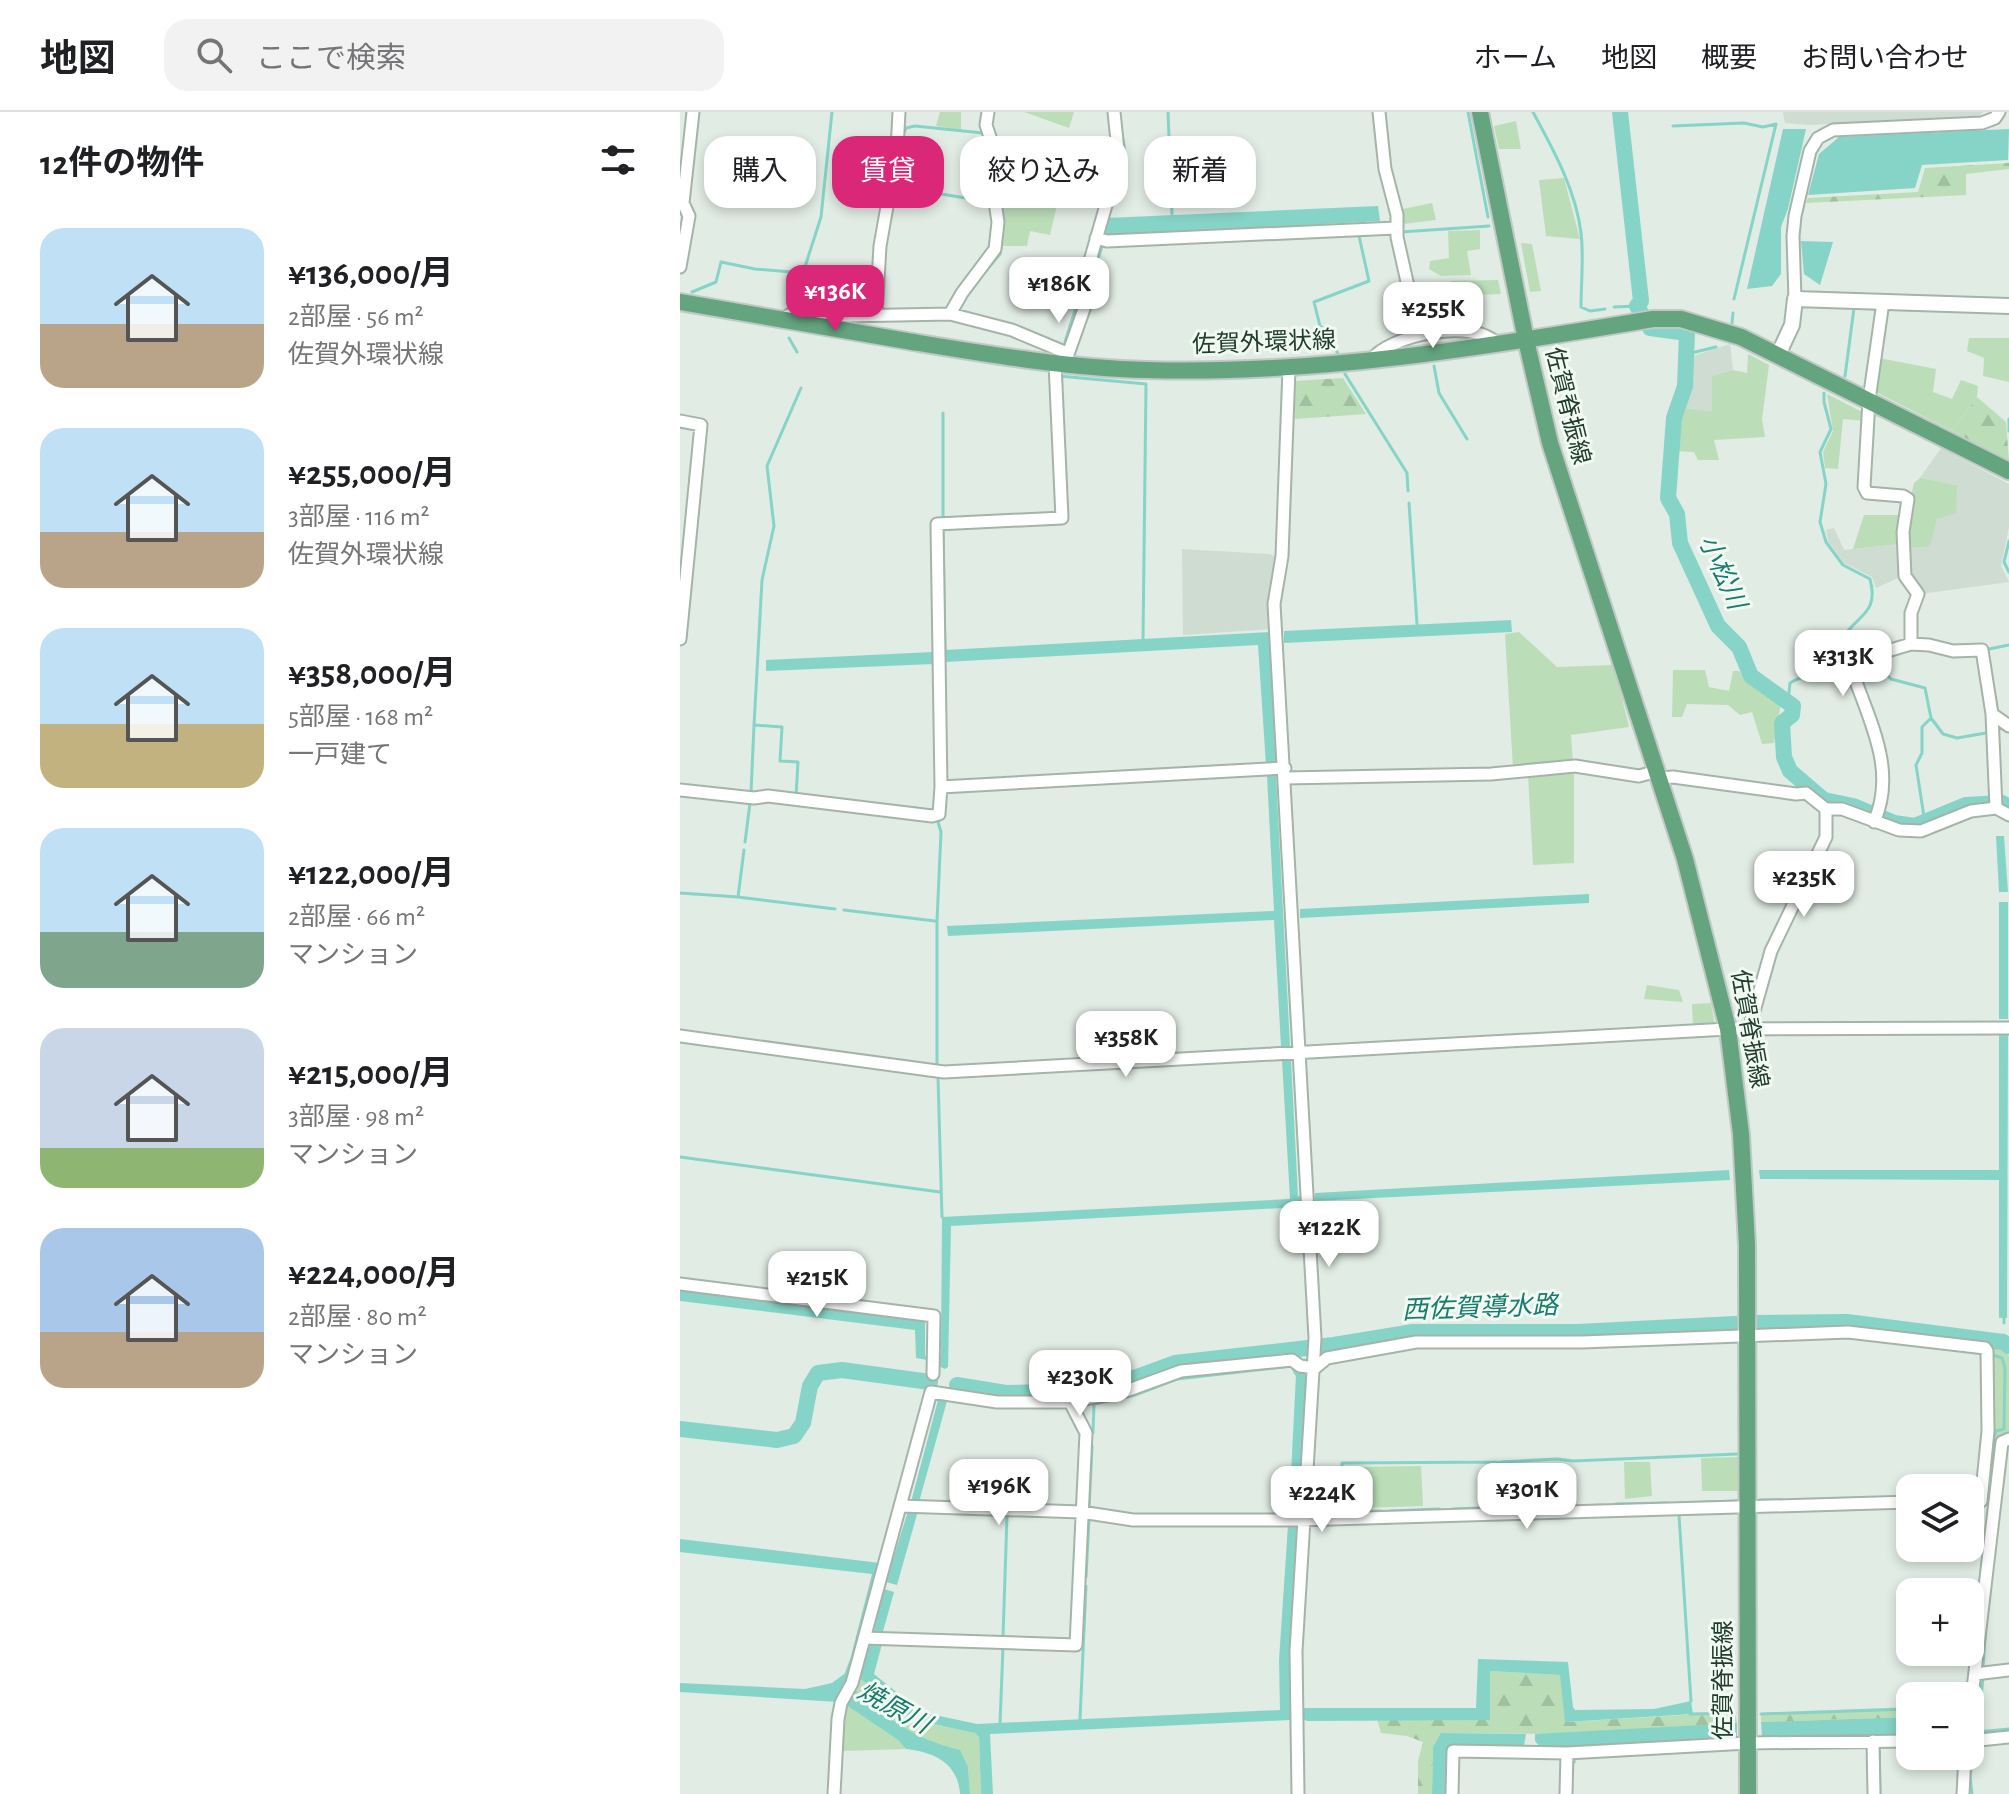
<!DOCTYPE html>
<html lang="ja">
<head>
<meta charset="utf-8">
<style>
	body { margin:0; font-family:"Alegreya Sans","Noto Sans JP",sans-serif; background:#f2f2f2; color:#202124; height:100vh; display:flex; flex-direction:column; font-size:30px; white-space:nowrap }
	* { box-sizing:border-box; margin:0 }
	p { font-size:26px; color:#757577 }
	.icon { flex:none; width:44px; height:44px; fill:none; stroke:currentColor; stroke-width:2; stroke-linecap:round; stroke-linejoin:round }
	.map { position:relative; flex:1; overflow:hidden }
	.sheet { display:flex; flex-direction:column; background:#fff; width:680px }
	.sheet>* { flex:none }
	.banner { position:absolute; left:24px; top:24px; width:760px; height:72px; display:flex; gap:16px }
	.fabs { position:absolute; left:1216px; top:1362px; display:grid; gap:16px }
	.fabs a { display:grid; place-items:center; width:88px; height:88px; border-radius:16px; background:#fff; box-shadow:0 4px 12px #0003; font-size:40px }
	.price { position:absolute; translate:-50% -68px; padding:0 18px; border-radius:16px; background:#fff; color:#222; font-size:26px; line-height:52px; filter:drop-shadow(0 2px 4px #0008) }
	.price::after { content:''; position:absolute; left:50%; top:48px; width:24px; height:18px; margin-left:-12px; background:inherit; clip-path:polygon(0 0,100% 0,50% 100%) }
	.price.active { background:#db2777; color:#fff }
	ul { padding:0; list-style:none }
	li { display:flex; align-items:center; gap:24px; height:200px; padding:0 40px }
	li span { display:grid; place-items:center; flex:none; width:224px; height:160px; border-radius:24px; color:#555 }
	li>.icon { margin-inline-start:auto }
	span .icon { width:96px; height:96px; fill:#fffc; stroke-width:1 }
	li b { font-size:34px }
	h2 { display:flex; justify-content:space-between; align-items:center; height:96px; padding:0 40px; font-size:34px }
	.tag { padding:0 28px; border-radius:24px; background:#fff; box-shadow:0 4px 12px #0003; font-size:28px; line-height:72px }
	.tag.active { background:#db2777; color:#fff }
	header { display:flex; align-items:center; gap:48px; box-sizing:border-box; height:112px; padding:0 40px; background:#fff; border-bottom:2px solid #e0e0e0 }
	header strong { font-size:38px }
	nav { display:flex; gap:44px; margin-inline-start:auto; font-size:28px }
	.search { width:560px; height:72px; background:#f2f2f2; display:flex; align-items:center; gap:20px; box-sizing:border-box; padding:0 28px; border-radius:24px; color:#757577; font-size:30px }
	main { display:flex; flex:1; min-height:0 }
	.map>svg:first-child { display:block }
</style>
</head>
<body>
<header>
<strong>地図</strong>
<div class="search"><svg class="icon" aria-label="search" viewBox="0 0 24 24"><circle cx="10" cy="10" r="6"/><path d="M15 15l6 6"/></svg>ここで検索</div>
<nav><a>ホーム</a><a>地図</a><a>概要</a><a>お問い合わせ</a></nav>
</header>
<main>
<section class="sheet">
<h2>12件の物件<svg class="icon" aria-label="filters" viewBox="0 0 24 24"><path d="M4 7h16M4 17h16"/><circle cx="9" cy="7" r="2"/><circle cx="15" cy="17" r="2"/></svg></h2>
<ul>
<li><span style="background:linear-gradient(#bfe0f5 60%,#b9a48a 0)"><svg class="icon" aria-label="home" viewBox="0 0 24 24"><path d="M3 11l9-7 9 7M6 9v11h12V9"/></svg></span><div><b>¥136,000/月</b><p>2部屋 · 56 m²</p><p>佐賀外環状線</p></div></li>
<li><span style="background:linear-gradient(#bfe0f5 65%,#b9a48a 0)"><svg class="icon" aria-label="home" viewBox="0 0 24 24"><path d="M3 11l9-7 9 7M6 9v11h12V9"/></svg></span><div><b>¥255,000/月</b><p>3部屋 · 116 m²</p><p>佐賀外環状線</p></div></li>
<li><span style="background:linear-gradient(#bfe0f5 60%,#c2b280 0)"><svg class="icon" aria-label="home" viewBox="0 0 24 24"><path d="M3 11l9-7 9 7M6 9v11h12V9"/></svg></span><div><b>¥358,000/月</b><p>5部屋 · 168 m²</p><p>一戸建て</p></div></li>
<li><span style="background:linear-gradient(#bfe0f5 65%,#7fa58c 0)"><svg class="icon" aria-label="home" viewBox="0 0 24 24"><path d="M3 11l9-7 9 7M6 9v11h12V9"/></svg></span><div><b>¥122,000/月</b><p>2部屋 · 66 m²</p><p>マンション</p></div></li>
<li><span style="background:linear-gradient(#c9d6e8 75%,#8fb573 0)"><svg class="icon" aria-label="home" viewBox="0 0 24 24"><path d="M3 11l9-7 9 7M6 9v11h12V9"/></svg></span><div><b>¥215,000/月</b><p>3部屋 · 98 m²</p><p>マンション</p></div></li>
<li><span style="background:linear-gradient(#a9c7e8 65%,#b9a48a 0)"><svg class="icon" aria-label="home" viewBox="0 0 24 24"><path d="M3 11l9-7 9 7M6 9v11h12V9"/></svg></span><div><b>¥224,000/月</b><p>2部屋 · 80 m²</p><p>マンション</p></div></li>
</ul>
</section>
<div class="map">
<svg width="1329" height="1682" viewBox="0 0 1329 1682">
	<defs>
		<pattern id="forest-firs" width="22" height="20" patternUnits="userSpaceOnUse" patternTransform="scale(2)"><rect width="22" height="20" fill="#bbdeb9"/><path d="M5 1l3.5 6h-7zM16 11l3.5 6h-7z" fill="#a0c09f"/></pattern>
	</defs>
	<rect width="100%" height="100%" fill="#e1ece4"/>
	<path fill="#cfdcd2" d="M1103,0H1303L1299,4L1129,13L1105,11Z
		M1050,232L1053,258L1032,264V299L1001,296L1008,275L1013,244Z
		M1261,336L1329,372V415L1321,454L1329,470L1240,482L1229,461L1196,476L1192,465L1164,451L1148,429L1146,418L1154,416L1164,438L1221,432L1257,407L1277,373L1240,366Z
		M502,437L589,442L598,445L592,517L503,523Z"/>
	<path fill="#bbdeb9" d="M260,0H281V18L256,14Z
		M344,0H394L389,16Z
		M836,9L841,37H819L814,14Z
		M365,65L381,76L370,123L350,119L347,134H323L321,80L359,81Z
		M884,66L900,127L866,124L859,68Z
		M752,91L756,108L723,112V97Z
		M800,118V137L787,139L791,163L761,164L749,157L750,149L769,146L768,119Z
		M841,131L852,132L861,179L850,180Z
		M818,168L821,182L771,184L770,169Z
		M1289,226H1329V270L1303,264L1304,246L1287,239Z
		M1068,242L1089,253L1082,307L1085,325L1034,328L1039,348H1018L1014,340L994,339L1001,296L1032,299V264L1053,258L1067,261Z
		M1199,246L1256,257L1253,280L1272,287L1281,268L1298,274L1297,285L1272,319L1194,279Z
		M1147,282L1186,302L1185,309L1163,307L1158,357L1145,356L1143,340L1153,319Z
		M1240,366L1277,373L1276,401L1257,407L1250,434L1227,436L1221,432L1173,437L1184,403H1227L1234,371Z
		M839,520L877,555L934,553L949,615L891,623L893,651L833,656L825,522Z
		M1166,525L1170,530L1168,544L1175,558L1170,571L1157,575L1151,554L1160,543Z
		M993,558H1025L1029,575L1049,579L1053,559H1059L1079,578L1101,591L1094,631L1082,632L1072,600L1060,603L1048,593L1007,592L1002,605H992Z
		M894,658V751L853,753L848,663Z
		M967,873L999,878L1003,890L964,887Z
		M1031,891L1035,914L1013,915L1012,892Z
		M1311,1233L1325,1236L1329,1244V1324H1311Z
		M1058,1345V1379H1022L1021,1346Z
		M944,1350H970L972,1384L945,1387Z
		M741,1354L743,1394L681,1396V1355Z
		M179,1566L235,1608L295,1621L299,1625L301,1682H290L288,1655L258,1633L222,1616L174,1577Z
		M166,1593L218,1628L226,1637L161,1639L162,1606Z"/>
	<path fill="url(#forest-firs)" d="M1329,51V57L1286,62V83L1126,91L1128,86L1238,80L1245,56Z
		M663,266L686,302L615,307V269Z
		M1297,285L1326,310L1329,349L1272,319Z
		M809,1559L881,1563L886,1610L1055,1600L1057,1611L874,1622L762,1621L753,1635L752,1682H738V1649L743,1630L727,1624L701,1621L697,1607L809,1608Z
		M1230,1595V1605L1081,1610V1601Z"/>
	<path fill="#86d4c7" d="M1103,17H1126L1108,97L1101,115V162L1092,174L1067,177Z
		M1329,17L1328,48L1242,53L1235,76L1128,83L1139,42L1159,25Z
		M698,94L700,109L427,124L422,119L426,106Z
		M1121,129L1153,130L1140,173L1124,162Z
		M831,508L832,520L604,531V519Z
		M590,520L597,652L586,653L578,533L265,550V538Z
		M253,540L254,552L86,559V548Z
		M587,664H596L610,934H601L594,808L268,824L267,814L594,799Z
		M1316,724H1324L1328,780H1319Z
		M909,782V791L620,806V797Z
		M1319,790H1328V907H1319Z
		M1319,923H1328L1327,1206H1319V1068L1080,1067L1079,1058H1319Z
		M611,947L618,1084L622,1085V1095L271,1114L268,1255L265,1257L258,1254L261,1240L262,1105L610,1087L602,948Z
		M1049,1058L1050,1068L635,1089V1081Z
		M0,1179L245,1208V1243L247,1248L236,1246L235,1218L0,1189Z
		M621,1260L629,1263L619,1402H609L616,1262Z
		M258,1288L267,1289L239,1390H231Z
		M228,1399H238L217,1473L206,1470Z
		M608,1413H617L620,1422L609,1544L610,1608L310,1622L313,1682H301L299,1625L295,1621L235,1608L179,1566L189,1531L202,1532L194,1562L241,1600L297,1612L600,1598L599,1548Z
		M0,1427L200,1451L172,1549L170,1548L192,1462L0,1440Z
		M204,1477L214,1480L202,1523L193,1522Z
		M798,1547L888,1550L893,1595L895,1598L974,1597L1011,1589L1013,1602L885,1610L880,1563L810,1559V1608L627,1609L622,1607L624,1596H796Z
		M164,1562L168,1563L158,1590L0,1580V1571L125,1577L152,1571Z
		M174,1577C211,1608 231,1626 280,1638L288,1655L290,1682H280C278,1651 254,1640 226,1637L218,1628L166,1593Z
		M1230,1605V1623L1082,1626L1081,1610Z
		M1057,1611V1625L882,1635H860L855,1629V1622Z
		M761,1621L846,1622L844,1634L772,1635L768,1682H752L753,1635Z"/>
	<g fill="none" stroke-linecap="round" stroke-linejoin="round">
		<path stroke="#86d4c7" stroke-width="3" d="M488,0L492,103
			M788,0L808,105
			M853,0C873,37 896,78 901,121C904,145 901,171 901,195L910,199L925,197
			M993,14L1064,11L1083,15L1096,12L1054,187
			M222,25L226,16L235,14L303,21
			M304,26L308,41
			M217,69L218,75L310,90
			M436,78L446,48L443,27
			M721,120L809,114
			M298,168L320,142L321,135
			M12,180L36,170L41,150L75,157L123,161L141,105L152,0
			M736,186L746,216
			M405,188L427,119
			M934,195L957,194
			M1207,197L1231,198
			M1052,211L1053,201
			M109,226L117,240
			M385,230L396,195L400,193
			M1007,242L1036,235
			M659,244L646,218L640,214L634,190L689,169L679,124L693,122
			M754,254L759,281L787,327
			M665,262L727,361L728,379
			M379,264L466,272L463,529
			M1165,264L1174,196L1199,197
			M1329,307V319
			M729,391L737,512
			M263,405V301
			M263,419L265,538
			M1329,429L1324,450L1329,460
			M1309,537L1329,533
			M1205,553L1208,543
			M1205,561L1211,567L1245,576L1251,606L1242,615V641L1236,653L1245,711
			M1108,589L1110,571C1123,563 1144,558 1154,548C1161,541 1158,531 1163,525C1179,502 1199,501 1190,467L1163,453L1146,430L1140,410L1146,372L1140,340L1151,317L1144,290V281
			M1251,606L1263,622L1277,626L1306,621
			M71,681L74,613
			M116,684L118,650L100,649L102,615L74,613L82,468L94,414L87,354L121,276
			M235,696L255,699
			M65,730L70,691
			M0,781L58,785L64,738
			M58,785L155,797
			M164,798L255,809
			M257,951V809L261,720L258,710
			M258,966L262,1105
			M0,1045L260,1080
			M1324,1211V1202
			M1323,1230L1324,1223
			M413,1321L414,1292L455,1283L497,1267L612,1254L616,1262
			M821,1351L823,1395
			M1306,1383L1314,1326L1316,1319L1324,1317L1325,1256L1322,1246L1313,1243
			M1290,1384L1298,1383
			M1080,1388H1102
			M1000,1391L1057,1389
			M936,1392L988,1391
			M897,1394L922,1393
			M811,1396L883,1394
			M773,1397L799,1396
			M409,1398L412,1334
			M711,1399L759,1397
			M663,1400L662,1351L821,1350L877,1347L893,1349L1057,1342
			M633,1401L701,1399
			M999,1403L1011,1589
			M406,1465L409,1407
			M323,1525L327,1404
			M1303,1556L1306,1509
			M166,1562L171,1549
			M1303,1566L1297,1620L1329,1617
			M1010,1602L1055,1601
			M1081,1602L1230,1597
			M400,1607L406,1474
			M320,1611L323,1535
			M1199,1624L1200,1682
			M894,1650V1635
			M1292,1682L1290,1664L1295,1635"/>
		<path stroke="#86d4c7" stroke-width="16" d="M940,0L961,189L957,194L970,216L1007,221L1005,274L994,306L988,386L997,402L1000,431L1038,514L1059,535L1071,564L1113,594L1112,603L1102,611L1104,645L1110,659L1144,688L1173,694L1214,711L1235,714L1286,693L1322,691L1329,695
			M277,1273L326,1281L378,1280L413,1276L457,1265L495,1251L654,1233L733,1220H898L1073,1211L1167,1210L1323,1230L1329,1234
			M0,1317L97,1328L114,1324L123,1311L130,1274L138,1261L162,1258L250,1270"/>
		<defs>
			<path id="minor" d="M699,0L705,57L717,103V125L734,201L743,222
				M416,126L427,129L716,116
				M0,155L9,104L3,91L13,0
				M1115,187L1113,124L1115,104L1130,39L1138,26L1153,18L1302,11L1315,6L1319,0
				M1203,190L1189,288L1184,375L1187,381L1223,384L1228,387L1223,420L1225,464L1238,482L1231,501V532
				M270,202L282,181L315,137L318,110L309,50L314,37L306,13L308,0
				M196,203L200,134L217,38L219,0
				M104,206L111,202L165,204L270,202L332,218L387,241
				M386,248L404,197L399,187L439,48L434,0
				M690,249C710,222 793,206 818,232
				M375,251L382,406L257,412L261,675L605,656
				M609,257L602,444L594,492L635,1226L616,1539L618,1682
				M0,309L21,313L0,527
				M1312,602L1329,614
				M605,666L811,662L895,654L959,664L977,659
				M980,666L993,665L1116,682L1126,681L1146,697H1162L1219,718L1241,719L1291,699L1316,696L1329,703
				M0,678L74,686L88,684L252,704L259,702L261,675
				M1194,710C1216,661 1192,614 1175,567L1182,557L1195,555L1204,540L1231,532L1249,533L1273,539L1302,538L1312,602L1316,696
				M1069,917L1091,839L1146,725V697
				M0,924L264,960L1048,917L1329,916
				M0,1172L254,1204L253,1262
				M221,1394L401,1400L453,1408H618L1230,1390
				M184,1526L396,1533L406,1321L390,1290
				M1295,1562L1329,1558
				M1290,1602L1322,1330L1329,1327
				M1193,1629L1194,1682
				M1290,1629L1329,1625
				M154,1682L158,1607L161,1591L172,1571L251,1280L317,1290H390L446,1279L501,1259L612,1248L620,1254L635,1256L647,1246L736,1230H902L1168,1220L1305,1236L1307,1239L1308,1319L1301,1389
				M772,1682L773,1639L887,1641L1068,1631L1230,1629
				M886,1682L887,1641
				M1283,1682L1285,1644"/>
			<path id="tertiary" d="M1098,243L1112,213L1115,187L1329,194"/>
			<path id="primary" d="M800,0L846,228L870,331L1005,747L1048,917L1061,1022L1067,1133L1068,1682
				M0,190C76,203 151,216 227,229C306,242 387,256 467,258C637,263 806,235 973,207H1001L1061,225L1329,359"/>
		</defs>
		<use href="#minor" stroke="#a4b4a9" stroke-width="15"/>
		<use href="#tertiary" stroke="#a4b4a9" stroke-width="18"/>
		<use href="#primary" stroke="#c1c9c4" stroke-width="20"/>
		<use href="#minor" stroke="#fff" stroke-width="11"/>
		<use href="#tertiary" stroke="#fff" stroke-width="14"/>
		<use href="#primary" stroke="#64a47f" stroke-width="16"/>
	</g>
	<g text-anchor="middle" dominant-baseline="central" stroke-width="6" stroke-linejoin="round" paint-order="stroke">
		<g font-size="24" fill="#213e2d" stroke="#f2f9f3">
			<text transform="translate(584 231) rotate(-2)">佐賀外環状線</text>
			<text transform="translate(887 294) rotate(76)">佐賀脊振線</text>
			<text transform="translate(1069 917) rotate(80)">佐賀脊振線</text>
			<text transform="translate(1044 1568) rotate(-90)">佐賀脊振線</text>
		</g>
		<g font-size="26" font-style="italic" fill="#187c6d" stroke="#f2f9f3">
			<text transform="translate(1042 460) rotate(66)">小松川</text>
			<text transform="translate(800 1196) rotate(-2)">西佐賀導水路</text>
			<text transform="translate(214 1596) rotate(29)">焼原川</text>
		</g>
	</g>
</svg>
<div class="fabs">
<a><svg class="icon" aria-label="layers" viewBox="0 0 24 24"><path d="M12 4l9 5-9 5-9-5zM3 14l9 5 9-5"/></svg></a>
<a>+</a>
<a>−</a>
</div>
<b class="price" style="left:379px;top:213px">¥186K</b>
<b class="price active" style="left:155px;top:221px">¥136K</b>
<b class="price" style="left:753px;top:238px">¥255K</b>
<b class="price" style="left:1163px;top:586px">¥313K</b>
<b class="price" style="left:1124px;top:807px">¥235K</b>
<b class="price" style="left:446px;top:967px">¥358K</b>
<b class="price" style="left:649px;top:1157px">¥122K</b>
<b class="price" style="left:137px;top:1207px">¥215K</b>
<b class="price" style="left:400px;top:1306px">¥230K</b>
<b class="price" style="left:319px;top:1415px">¥196K</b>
<b class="price" style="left:847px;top:1419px">¥301K</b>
<b class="price" style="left:642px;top:1422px">¥224K</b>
<div class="banner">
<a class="tag">購入</a>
<a class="tag active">賃貸</a>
<a class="tag">絞り込み</a>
<a class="tag">新着</a>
</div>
</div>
</main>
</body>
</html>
